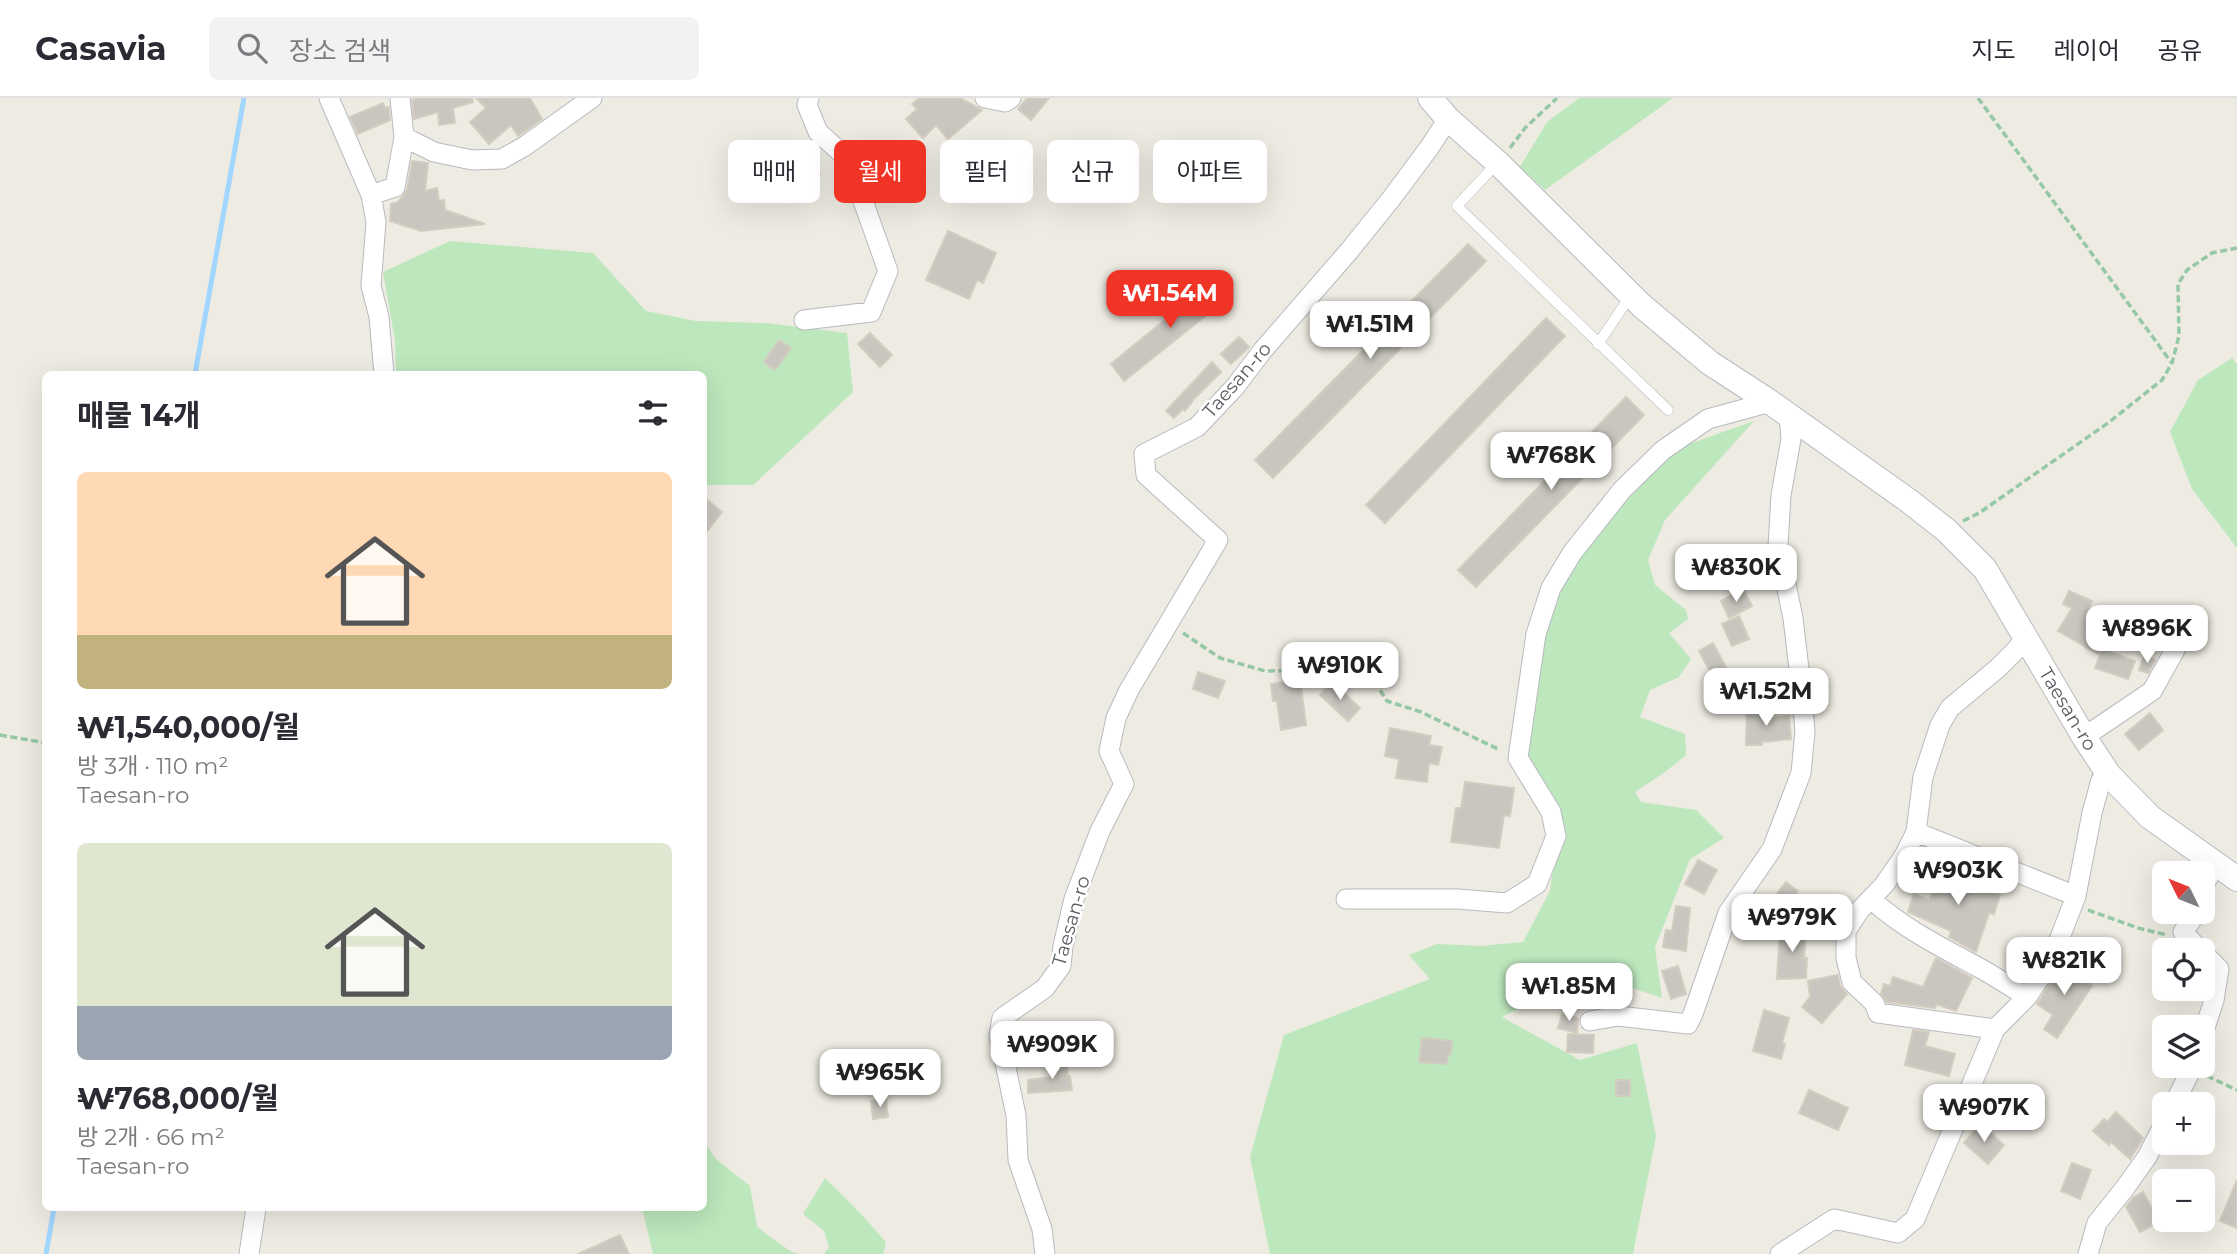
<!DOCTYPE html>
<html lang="ko">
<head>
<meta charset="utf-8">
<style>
	body { margin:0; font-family:Montserrat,"Noto Sans KR",sans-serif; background:#f2f2f3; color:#2b2b33; height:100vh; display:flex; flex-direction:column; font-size:26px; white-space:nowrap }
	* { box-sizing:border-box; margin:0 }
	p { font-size:23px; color:#7c7c81 }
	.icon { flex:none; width:38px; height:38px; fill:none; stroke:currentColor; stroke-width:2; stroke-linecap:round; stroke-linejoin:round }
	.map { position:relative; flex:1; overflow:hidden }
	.details { position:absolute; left:42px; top:273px; width:665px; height:840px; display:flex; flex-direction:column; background:#fff; border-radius:10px; box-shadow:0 7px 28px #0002 }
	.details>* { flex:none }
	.hud { position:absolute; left:728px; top:42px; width:665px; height:63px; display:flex; gap:14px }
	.needle { width:46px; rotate:313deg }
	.buttons { position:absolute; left:2152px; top:763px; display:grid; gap:14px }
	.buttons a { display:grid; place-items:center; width:63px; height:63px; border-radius:10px; background:#fff; box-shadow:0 7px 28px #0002; font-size:35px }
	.price { position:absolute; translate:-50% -60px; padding:0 16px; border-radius:14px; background:#fff; color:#222; font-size:23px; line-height:46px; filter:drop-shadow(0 2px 4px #0008) }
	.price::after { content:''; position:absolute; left:50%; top:42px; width:21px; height:16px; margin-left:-10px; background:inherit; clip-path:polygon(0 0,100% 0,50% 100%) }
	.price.selected { background:#f03425; color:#fff }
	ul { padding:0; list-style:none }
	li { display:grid; align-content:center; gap:14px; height:371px; padding:0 35px }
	li span { display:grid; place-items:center; height:217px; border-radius:10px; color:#555 }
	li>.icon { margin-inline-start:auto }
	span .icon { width:126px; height:126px; fill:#fffc; stroke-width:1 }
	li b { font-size:30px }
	h2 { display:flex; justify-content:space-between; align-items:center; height:84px; padding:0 35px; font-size:30px }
	.tag { padding:0 24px; border-radius:10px; background:#fff; box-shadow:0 7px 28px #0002; font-size:24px; line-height:63px }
	.tag.selected { background:#f03425; color:#fff }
	header { display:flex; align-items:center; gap:42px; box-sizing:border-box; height:98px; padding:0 35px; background:#fff; border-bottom:2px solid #e1e1e2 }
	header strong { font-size:33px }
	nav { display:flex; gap:38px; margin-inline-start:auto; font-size:24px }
	.search { width:490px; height:63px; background:#f2f2f3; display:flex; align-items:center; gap:18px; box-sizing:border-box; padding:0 24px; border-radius:10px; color:#7c7c81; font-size:26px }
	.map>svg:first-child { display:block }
</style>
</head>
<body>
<header>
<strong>Casavia</strong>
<div class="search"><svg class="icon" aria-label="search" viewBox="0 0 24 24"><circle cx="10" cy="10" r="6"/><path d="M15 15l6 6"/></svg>장소 검색</div>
<nav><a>지도</a><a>레이어</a><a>공유</a></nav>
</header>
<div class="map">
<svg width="2237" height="1156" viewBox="0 0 2237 1156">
	<rect width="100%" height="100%" fill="#eeebe2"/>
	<path fill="#bde7bd" d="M1579,0H1673L1545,92L1520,69L1547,24Z
		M450,143L593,155L646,213L696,223L766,225L847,235L853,294L753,387H704V276H396L395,243L383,174Z
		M2232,260L2237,266V450L2192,391L2170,334L2198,282Z
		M1754,323L1665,422L1648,462L1655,487L1686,512L1688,521L1669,535L1691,561L1679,579L1650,592L1640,619L1685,636L1686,657L1665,674L1635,694L1641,704L1696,712L1724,740L1690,761L1655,849L1662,900L1602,880L1561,889L1502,919L1580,962L1637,945L1656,1038L1633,1156H1270L1250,1059L1284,937L1430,881L1409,857L1437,846L1481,848L1523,844L1550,793L1552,778L1563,737L1525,656L1541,549L1554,500L1576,461L1622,401L1666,357L1689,346Z
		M704,1043L716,1061L750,1088L757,1129L790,1153L798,1156H653L642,1110H704Z
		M825,1080L860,1115L886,1144L883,1156H824L829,1149L824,1133L803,1116Z"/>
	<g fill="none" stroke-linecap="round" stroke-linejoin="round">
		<path stroke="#a0d6ff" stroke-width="5" d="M195,276L244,0
			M46,1156L54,1110"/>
	</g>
	<path fill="#c9c6bf" stroke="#d3cdc0" stroke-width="2" d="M418,0H472L473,4L453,10L455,25L439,27L438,14L414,21L412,2Z
		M476,0H530L542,21L518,38L511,27L489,46L470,24L486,10Z
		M919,0H960L982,12L948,41L936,27L923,40L906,21L917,11L912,6Z
		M1027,0H1049L1031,22L1018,11Z
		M383,5L385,10L389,9L390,22L358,36L350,19Z
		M999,50L1016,58L1012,66L1021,71L1006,99L995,93L992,99L968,88L977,69L988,74Z
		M800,53L820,76L806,87L787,63Z
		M412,63L428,65L425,93L437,90L439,103L444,102L445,112L485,126L421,133L390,123L391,106L398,104L407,92Z
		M948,133L996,155L983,185L977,182L969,201L926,182Z
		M1468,146L1486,163L1273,380L1255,362Z
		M1215,181L1229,199L1124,283L1111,266Z
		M1546,220L1565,238L1385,425L1366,407Z
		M870,235L892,257L880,269L858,246Z
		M1239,239L1249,249L1231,266L1221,256Z
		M779,242L791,250L775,272L764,264Z
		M1212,264L1221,274L1194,301L1185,313L1183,311L1174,320L1166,313Z
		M1626,299L1644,317L1476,489L1458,472Z
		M704,399L722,414L704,437Z
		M1743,491L1752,508L1729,520L1721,503Z
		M2069,493L2092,503L2088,511L2123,530L2110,554L2135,563L2128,581L2095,570L2100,557L2058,533L2072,510L2063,506Z
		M1739,518L1749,541L1732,548L1722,526Z
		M1713,545L1726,569L1712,577L1699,553Z
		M2144,558L2155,562L2148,575L2139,572Z
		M1198,574L1225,583L1218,600L1193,591Z
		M1300,582L1306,627L1281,632L1277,603H1273L1271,586Z
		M1332,584L1360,610L1348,623L1320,597Z
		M1747,610H1762V621L1789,618L1791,641L1762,644V647H1746Z
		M2150,615L2163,632L2139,652L2125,636Z
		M1390,630L1431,638L1429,647L1442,649L1438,667L1429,665L1427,684L1396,680L1399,661L1385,658Z
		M1465,684L1514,690L1510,718L1504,717L1499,750L1451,744L1456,710H1461Z
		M1698,762L1717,772L1704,796L1685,786Z
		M1955,772L1984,781L1982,785L1995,788L1992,795L2000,797L1994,816L1989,815L1976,854L1949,839L1951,833L1908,814L1914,796L1929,802L1940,774L1954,779Z
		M1786,784L1798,793L1782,815L1769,806Z
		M1676,808L1690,810L1686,853L1663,849L1666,832L1672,833Z
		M1780,830L1806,832L1804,860H1807L1806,880L1777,881Z
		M2067,859L2081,868L2075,877L2092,888L2057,940L2044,931L2053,917L2037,906Z
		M1936,860L1972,880L1956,913L1936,906L1935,910L1887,904L1881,895L1884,886L1890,888L1893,879L1923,889Z
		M1678,868L1686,896L1671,901L1662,873Z
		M1838,877L1840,888L1847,896L1822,925L1802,909L1810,899L1808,883Z
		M1764,912L1789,920L1782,945L1785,946L1781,961L1753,953Z
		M1562,916L1578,920L1577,935L1558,930Z
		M1913,932L1929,934L1925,948L1955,956L1949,978L1905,967Z
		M1568,936L1594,937L1593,955L1567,954Z
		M1422,940L1452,943L1451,956H1448L1447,966L1419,964Z
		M1054,965L1068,966L1067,978H1070L1072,992L1028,995V982L1053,979Z
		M1616,982H1630V998H1616Z
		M1809,992L1848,1010L1838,1032L1799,1015Z
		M886,1001L888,1019L873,1021L871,1003Z
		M2116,1014L2143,1040L2130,1061L2111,1044L2109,1047L2093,1033L2104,1021L2107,1024Z
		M1980,1026L2004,1047L1988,1066L1964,1045Z
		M2072,1065L2091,1072L2080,1101L2061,1093Z
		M2237,1082V1130L2220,1123Z
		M2143,1094L2159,1124L2140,1134L2126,1109L2133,1100Z
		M620,1137L629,1156H578Z"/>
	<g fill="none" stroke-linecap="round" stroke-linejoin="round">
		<defs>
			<path id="service" d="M1497,65L1457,108L1668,312
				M1598,246L1631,197"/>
			<path id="minor" d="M329,0L371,97L376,124L371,188L379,219L384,276
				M985,0L1005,4L1011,0
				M404,39L434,54L472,62L502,61L525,48L592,0
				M371,97L395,89L404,39L400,0
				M804,222L871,214L888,173L848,61L818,34L807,7L809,0
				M2084,639L2152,593L2175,552
				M1916,734L2076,798
				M2203,792L2206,783L2216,766
				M1346,801H1458L1507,805L1537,786L1556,738L1551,714L1518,660L1536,536L1551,490L1572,455L1622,392L1663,352L1708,321L1770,304
				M1872,802C1903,830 1939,848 1976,868C1993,877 2010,888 2027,899
				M2197,814L2183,834L2200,852
				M2203,855L2219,871L2214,902L2203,936
				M1590,923L1618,918L1688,926L1693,916L1728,815L1772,751L1801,675L1805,633L1801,588L1793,520L1778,448L1781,397L1791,341L1789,318
				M1995,931L1878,915L1874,905L1852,884L1846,860V833L1859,813L1884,787L1904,758L1916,734L1923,679L1940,627L1950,610L1998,570L2017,551L2025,539
				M2174,1006L2193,968
				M249,1156L256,1110
				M1045,1156L1042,1131L1018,1062L1016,1017L999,937L1002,920L1045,890L1061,868L1063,848L1074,801L1100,733L1124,686L1109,653L1116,620L1129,592L1218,442L1146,377L1144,356L1197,329L1235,289L1263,252L1349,153L1391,101L1429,50L1448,21
				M1780,1156L1834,1121L1898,1135L1915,1121L1995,931L2027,899L2051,863L2076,798L2092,715L2101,682L2109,677
				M2088,1156L2097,1125L2125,1090L2147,1059L2165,1024"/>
			<path id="tertiary" d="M1430,0L1448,21L1498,65L1642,208L1710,265L1770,304L1909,403L1946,432L1985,471L2084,639L2109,677L2150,719L2237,781"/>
		</defs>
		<use href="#service" stroke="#b7babf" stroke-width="11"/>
		<use href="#minor" stroke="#b7babf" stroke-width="21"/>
		<use href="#tertiary" stroke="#b7babf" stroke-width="26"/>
		<path stroke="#95c8a4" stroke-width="3.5" stroke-dasharray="7 3.5" stroke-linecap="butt" d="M1978,0L2171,264
			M1510,50L1525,30L1557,0
			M1963,423L1979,415L2108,325L2162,282L2172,265L2179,238L2178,186L2187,172L2212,155L2237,150
			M1183,535L1220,560L1265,573L1320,572L1345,563L1369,575L1387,603L1421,614L1500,652
			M0,637L46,645
			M2088,812L2138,830L2167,837
			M2207,978L2237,992"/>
		<use href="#service" stroke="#fff" stroke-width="10"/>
		<use href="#minor" stroke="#fff" stroke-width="19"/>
		<use href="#tertiary" stroke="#fff" stroke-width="24"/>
	</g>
	<g text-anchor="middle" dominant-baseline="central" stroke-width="5" stroke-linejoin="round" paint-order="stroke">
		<g font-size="19" fill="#5a5e63" stroke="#fff">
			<text transform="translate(1237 282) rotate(-49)">Taesan-ro</text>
			<text transform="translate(2068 611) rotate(59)">Taesan-ro</text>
			<text transform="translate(1071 823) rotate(-74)">Taesan-ro</text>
		</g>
	</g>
</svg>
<div class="buttons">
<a><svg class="needle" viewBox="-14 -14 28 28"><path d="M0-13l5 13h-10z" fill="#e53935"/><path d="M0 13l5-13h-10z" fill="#7c7c81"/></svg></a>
<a><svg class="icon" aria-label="locate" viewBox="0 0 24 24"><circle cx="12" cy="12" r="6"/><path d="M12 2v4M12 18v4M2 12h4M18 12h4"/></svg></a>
<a><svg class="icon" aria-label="layers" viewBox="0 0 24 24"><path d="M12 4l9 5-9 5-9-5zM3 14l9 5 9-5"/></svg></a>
<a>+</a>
<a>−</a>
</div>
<b class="price selected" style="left:1170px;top:232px">₩1.54M</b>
<b class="price" style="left:1370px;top:263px">₩1.51M</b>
<b class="price" style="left:1551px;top:394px">₩768K</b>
<b class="price" style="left:1736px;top:506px">₩830K</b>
<b class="price" style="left:2147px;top:567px">₩896K</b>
<b class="price" style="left:1340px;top:604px">₩910K</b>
<b class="price" style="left:1766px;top:630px">₩1.52M</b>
<b class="price" style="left:1958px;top:809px">₩903K</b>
<b class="price" style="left:1792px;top:856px">₩979K</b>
<b class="price" style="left:2064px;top:899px">₩821K</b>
<b class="price" style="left:1569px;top:925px">₩1.85M</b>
<b class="price" style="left:1052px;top:983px">₩909K</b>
<b class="price" style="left:880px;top:1011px">₩965K</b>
<b class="price" style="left:1984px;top:1046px">₩907K</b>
<div class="hud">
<a class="tag">매매</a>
<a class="tag selected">월세</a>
<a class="tag">필터</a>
<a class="tag">신규</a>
<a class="tag">아파트</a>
</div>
<section class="details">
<h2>매물 14개<svg class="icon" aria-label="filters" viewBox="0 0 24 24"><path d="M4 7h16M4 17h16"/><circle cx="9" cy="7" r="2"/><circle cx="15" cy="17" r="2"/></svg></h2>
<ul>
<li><span style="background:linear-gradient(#ffd9b3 75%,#c2b280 0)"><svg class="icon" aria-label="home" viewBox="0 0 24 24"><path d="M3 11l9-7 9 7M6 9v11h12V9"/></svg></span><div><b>₩1,540,000/월</b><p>방 3개 · 110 m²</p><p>Taesan-ro</p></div></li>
<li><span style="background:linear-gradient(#dfe7d0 75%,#9aa5b1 0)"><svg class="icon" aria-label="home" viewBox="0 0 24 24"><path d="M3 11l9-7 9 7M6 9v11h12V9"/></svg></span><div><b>₩768,000/월</b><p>방 2개 · 66 m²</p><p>Taesan-ro</p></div></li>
</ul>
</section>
</div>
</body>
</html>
